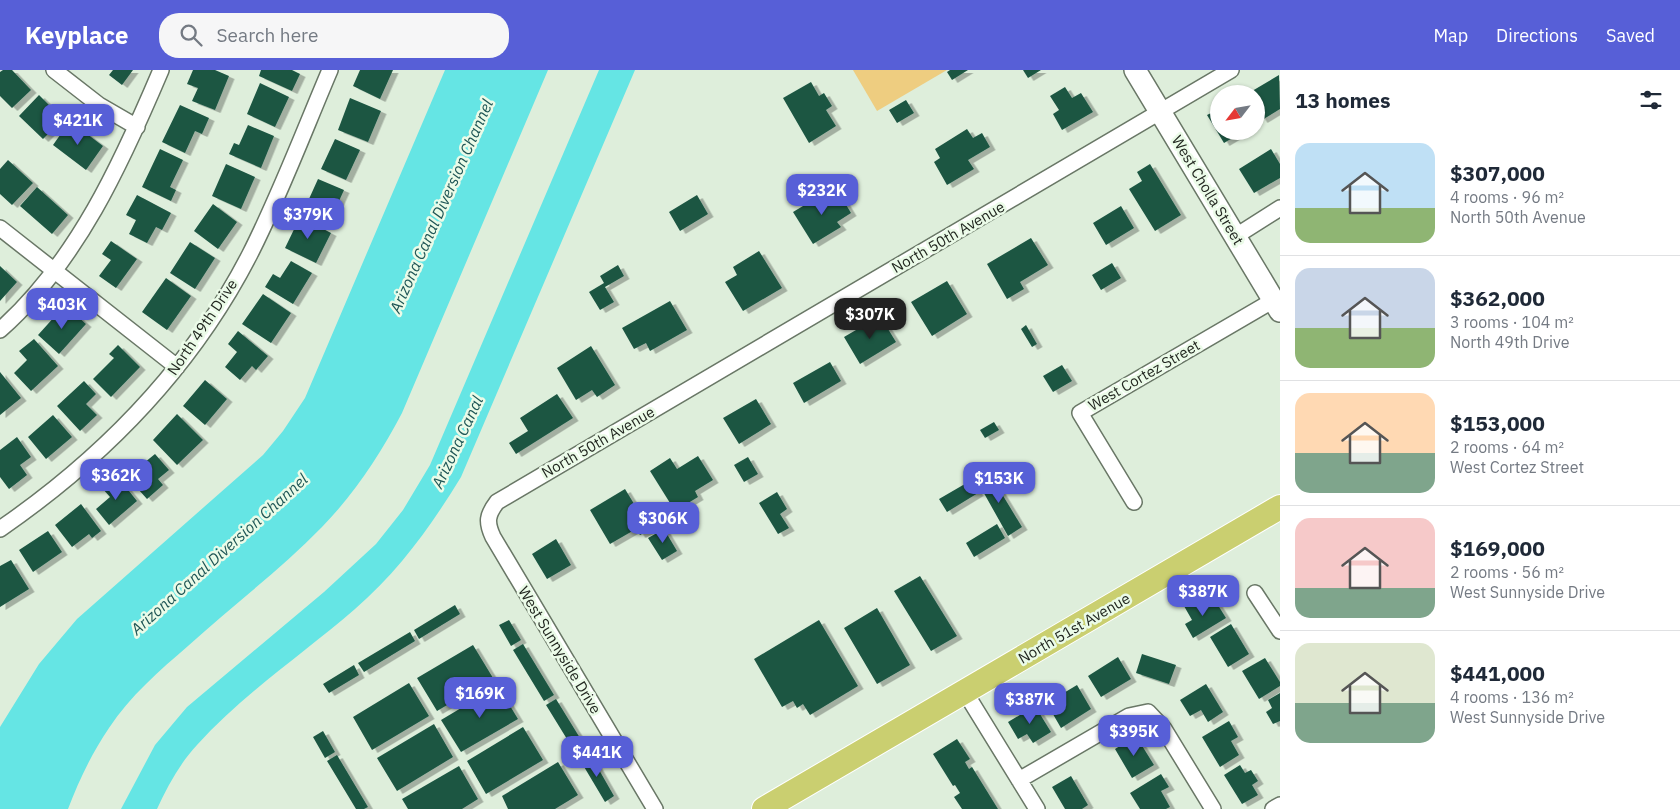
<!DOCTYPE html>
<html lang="en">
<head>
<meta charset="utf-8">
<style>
	body { margin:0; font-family:"IBM Plex Sans",sans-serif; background:#f6f6f7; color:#1f2937; height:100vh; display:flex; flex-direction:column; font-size:19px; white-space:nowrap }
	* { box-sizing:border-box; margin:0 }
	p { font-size:16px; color:#747a83 }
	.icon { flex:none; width:28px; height:28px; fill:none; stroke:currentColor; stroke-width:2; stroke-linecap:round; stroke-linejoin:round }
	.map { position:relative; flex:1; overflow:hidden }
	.sheet { display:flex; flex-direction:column; background:#fff; width:400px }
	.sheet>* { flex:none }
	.needle { width:32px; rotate:239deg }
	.tools { position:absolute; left:1210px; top:15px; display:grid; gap:10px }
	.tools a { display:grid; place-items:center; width:55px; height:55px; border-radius:50%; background:#fff; box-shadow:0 1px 4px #0004; font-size:25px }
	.price { position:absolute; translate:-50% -42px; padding:0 11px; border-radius:10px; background:#575fd7; color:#fff; font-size:16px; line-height:32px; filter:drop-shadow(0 1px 2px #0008) }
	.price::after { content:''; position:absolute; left:50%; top:30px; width:15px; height:11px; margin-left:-8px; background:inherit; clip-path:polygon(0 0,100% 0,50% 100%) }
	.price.current { background:#222; color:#fff }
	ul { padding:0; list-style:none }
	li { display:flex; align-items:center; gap:15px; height:125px; padding:0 15px }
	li+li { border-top:1px solid #e0e1e3 }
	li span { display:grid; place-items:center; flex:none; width:140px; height:100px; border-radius:15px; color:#555 }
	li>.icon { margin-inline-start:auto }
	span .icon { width:60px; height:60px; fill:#fffc; stroke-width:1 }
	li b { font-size:21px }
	h2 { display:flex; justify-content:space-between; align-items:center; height:60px; padding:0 15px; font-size:21px }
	header { display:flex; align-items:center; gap:30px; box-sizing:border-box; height:70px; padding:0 25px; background:#575fd7; color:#fff }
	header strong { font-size:24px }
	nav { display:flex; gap:28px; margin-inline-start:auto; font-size:18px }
	.search { width:350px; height:45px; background:#f6f6f7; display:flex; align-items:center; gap:12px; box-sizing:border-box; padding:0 18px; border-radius:20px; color:#747a83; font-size:19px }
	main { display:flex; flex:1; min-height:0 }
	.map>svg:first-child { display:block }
</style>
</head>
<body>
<header>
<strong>Keyplace</strong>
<div class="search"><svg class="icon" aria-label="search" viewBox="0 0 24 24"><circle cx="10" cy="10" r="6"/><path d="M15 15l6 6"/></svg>Search here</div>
<nav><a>Map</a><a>Directions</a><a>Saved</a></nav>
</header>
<main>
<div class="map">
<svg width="1280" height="739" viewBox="0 0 1280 739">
	<defs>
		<filter id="shadow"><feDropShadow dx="5.5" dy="3" stdDeviation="0" flood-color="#0004"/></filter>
	</defs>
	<rect width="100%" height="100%" fill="#deeedb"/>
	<path fill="#eecd80" d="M853,0H947L877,41Z"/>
	<path fill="#65e5e4" d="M445,0H548L402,343C380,385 355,423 322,457C280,500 232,536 188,576C159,601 130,626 109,658C92,683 79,710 68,739H0V657L39,594L77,549L263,385L283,361L305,328Z
		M599,0H635L461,407C431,456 399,501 355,539C303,584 243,624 197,675C180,693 167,717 157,739H121L155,675L187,637L324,522L376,474L403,440L430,395Z"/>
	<path fill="#1c5643" filter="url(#shadow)" d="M3,0H12L31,20L12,38L0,26V2Z
		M113,0H133L122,15L109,5Z
		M193,0H215L229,6L215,40L192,31L198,18L187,14Z
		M261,0H292L300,4L292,21L259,6Z
		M360,0H393L380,29L353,16Z
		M950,0H968L952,10L947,2Z
		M1023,0H1041L1028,8Z
		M1279,5L1280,39L1262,50L1256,40V24H1247Z
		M811,12L819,26L824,23L832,36L826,40L836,56L809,73L783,28Z
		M260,13L289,27L275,57L247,44Z
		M1065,17L1072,28L1081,23L1093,42L1062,60L1053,44L1059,40L1050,26Z
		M39,25L63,49L43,69L19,46Z
		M350,28L381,41L368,72L338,60Z
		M906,30L914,43L897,53L889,40Z
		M180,35L209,48L202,64L195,61L185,83L162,72Z
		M1219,39V61H1244L1224,73L1207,45Z
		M70,51L103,76L86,100L53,75Z
		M248,55L274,66L261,98L229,84L234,73L239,75Z
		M967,59L973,68L982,63L990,77L968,90L974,99L947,115L934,92L940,88L935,79Z
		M335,69L360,80L346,110L321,99Z
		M160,79L183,90L170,117L176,120L171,131L142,117Z
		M1271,79L1280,94V108L1254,123L1239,99Z
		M8,90L33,113L12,135L0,124V99Z
		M226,94L255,107L241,139L212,126Z
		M1150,94L1181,145L1155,161L1129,119L1142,111L1137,102Z
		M318,109L344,120L330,151L304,140Z
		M37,117L68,145L52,164L20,136Z
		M828,121L832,127L839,123L851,143L837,152L841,157L813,174L793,142Z
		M137,125L171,143L162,160L156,157L147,173L129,164L136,150L126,145Z
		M697,125L708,144L680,161L669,142Z
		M213,134L237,152L218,179L194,161Z
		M1121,136L1134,158L1106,175L1093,153Z
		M300,147L331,163L316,193L285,178Z
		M1031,168L1048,195L1020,212L1024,219L1007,229L987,194Z
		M111,171L137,189L116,218L99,206L111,190L102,184Z
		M190,172L215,188L195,219L170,203Z
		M759,181L782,218L743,241L725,212L737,205L733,197Z
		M291,191L312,203L293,234L265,217L273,204L280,208Z
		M1112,193L1121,208L1101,220L1092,205Z
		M618,195L624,206L605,217L614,232L600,240L589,222L604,213L600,206Z
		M0,196L17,212L0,231Z
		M166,208L191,226L167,260L142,242Z
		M947,211L967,244L932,266L911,232Z
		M263,224L291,243L271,273L242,254Z
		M670,231L687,260L650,281L646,273L634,279L622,258Z
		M65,235L86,254L59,284L38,265Z
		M880,246L896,272L860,294L844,267Z
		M1026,255L1037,274L1032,277L1021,259Z
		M238,261L268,286L256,300L252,296L240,310L225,297L237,282L228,274Z
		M34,269L58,296L31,321L14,303L27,290L19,281Z
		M118,275L140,297L111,327L93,309L114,288L109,284Z
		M591,276L615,315L597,327L592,320L576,330L557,298Z
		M830,292L841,311L804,333L793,313Z
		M1062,295L1072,311L1053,322L1043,306Z
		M0,302L21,328L0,345Z
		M205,310L227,329L205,355L183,336Z
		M84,311L96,324L86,334L97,345L80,361L57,336Z
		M557,324L573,348L516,384L509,373L528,361L520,348Z
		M756,329L771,354L739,374L723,348Z
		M177,344L203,370L177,395L153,370Z
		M53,345L72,367L46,389L28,367Z
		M994,352L999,360L985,368L980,360Z
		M17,367L31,387L20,395L27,405L9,419L0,407V380Z
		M155,384L169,400L158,409L163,415L147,429L122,401L134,391L139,397Z
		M698,386L713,410L695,421L698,427L675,441L650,401L670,388L677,399Z
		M748,387L758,404L744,412L734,395Z
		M988,401L1022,457L1008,466L976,409Z
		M117,406L137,431L109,455L96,439L110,427L102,418Z
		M970,411L978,423L947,442L939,429Z
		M625,419L650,460L640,465L636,459L610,474L590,440Z
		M777,422L787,439L780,444L789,458L778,464L759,433Z
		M81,434L101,461L92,468L89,464L72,477L55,455Z
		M997,454L1005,468L974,487L966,473Z
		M664,459L677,481L662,490L648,468Z
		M48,461L62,482L33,502L19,480Z
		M556,469L571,495L547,509L532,484Z
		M11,490L29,519L0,537V496Z
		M920,506L957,566L931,581L894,521Z
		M1200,527L1207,538L1216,532L1226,548L1193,568L1185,554L1192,550L1184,536Z
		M455,535L460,544L419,569L414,560Z
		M877,538L910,595L877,614L844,558Z
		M509,550L521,570L511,576L499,555Z
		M819,550L858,616L810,645L803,634L797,638L793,631L782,637L754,589Z
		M1231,554L1249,584L1228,597L1210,567Z
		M410,562L415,571L364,602L358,593Z
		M523,574L554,625L544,631L513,580Z
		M473,575L493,608L437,641L417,608Z
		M1142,584L1176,595L1169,614L1136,603Z
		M1118,587L1131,609L1101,627L1088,606Z
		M1265,588L1280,612V616L1259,629L1242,601Z
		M354,595L359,605L329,623L323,614Z
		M409,613L429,646L372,680L353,647Z
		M1206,614L1223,642L1208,652L1201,640L1190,646L1180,630Z
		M1077,615L1091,639L1061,658L1050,639L1061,633L1057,627Z
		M498,616L518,649L461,682L441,650Z
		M1280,623V651L1273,654L1266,642L1272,638L1268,630Z
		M556,629L588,681L578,687L546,635Z
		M1035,636L1051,662L1033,673L1027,664L1018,669L1008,652Z
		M1229,651L1238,667L1231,671L1239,685L1220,697L1202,667Z
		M434,654L453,687L397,721L377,688Z
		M523,657L543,690L486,724L467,691Z
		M323,661L335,682L325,688L313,667Z
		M1136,666L1154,695L1132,708L1115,679Z
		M957,669L970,689L965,692L969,699L972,697L998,739H962L954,727L960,723L955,715L953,716L933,684Z
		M590,684L614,726L605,732L580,690Z
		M337,685L368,737L364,739H356L327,691Z
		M558,692L578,725L555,739H508L502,726Z
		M1240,695L1245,703L1251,700L1258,711L1252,715L1258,725L1242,734L1224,705Z
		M459,696L478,729L462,739H408L402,729Z
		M1161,704L1169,717L1161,721L1170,737L1166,739H1140L1130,723Z
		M1071,706L1088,735L1082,739H1065L1052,717Z"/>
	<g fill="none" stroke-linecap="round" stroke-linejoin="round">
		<defs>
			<path id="street" d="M54,0L99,35L137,57
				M0,158L177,297
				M1236,166L1280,138
				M0,260C77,192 122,92 161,0
				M1134,432L1080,343L1274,230
				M0,459C103,388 192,297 250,184C280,125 304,61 330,0
				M1255,523L1280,561
				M965,622L1037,739
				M1019,710L1129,646L1148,642L1164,659L1213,739
				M655,739L493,467C486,452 487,445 497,432L1231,0
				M1273,739L1280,735"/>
			<path id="secondary" d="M1135,0L1280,241"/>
			<path id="primary" d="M764,739L1280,437"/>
		</defs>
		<use href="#street" stroke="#697766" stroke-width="18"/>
		<use href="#secondary" stroke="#697766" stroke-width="24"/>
		<use href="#primary" stroke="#fff" stroke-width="26"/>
		<use href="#street" stroke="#fff" stroke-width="15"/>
		<use href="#secondary" stroke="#fff" stroke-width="21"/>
		<use href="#primary" stroke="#cacf70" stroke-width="24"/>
	</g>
	<g text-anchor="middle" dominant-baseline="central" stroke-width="5" stroke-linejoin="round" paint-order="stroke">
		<g font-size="15" fill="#222720" stroke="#ebfbe8">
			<text transform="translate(1208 120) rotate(59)">West Cholla Street</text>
			<text transform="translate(948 167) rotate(-30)">North 50th Avenue</text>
			<text transform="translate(202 257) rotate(-56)">North 49th Drive</text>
			<text transform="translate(1144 305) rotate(-30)">West Cortez Street</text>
			<text transform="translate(598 372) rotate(-30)">North 50th Avenue</text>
			<text transform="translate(1074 558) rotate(-30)">North 51st Avenue</text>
			<text transform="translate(560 580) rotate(59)">West Sunnyside Drive</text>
		</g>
		<g font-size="16" font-style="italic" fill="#1f5656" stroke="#ebfbe8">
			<text transform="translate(441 136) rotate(-66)">Arizona Canal Diversion Channel</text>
			<text transform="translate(457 372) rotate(-65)">Arizona Canal</text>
			<text transform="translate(219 484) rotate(-42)">Arizona Canal Diversion Channel</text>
		</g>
	</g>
</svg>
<div class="tools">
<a><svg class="needle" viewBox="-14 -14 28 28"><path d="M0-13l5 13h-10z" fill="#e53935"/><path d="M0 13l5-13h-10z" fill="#747a83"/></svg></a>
</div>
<b class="price" style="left:78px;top:76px">$421K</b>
<b class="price" style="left:822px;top:146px">$232K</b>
<b class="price" style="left:308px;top:170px">$379K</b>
<b class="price" style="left:62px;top:260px">$403K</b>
<b class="price current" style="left:870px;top:270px">$307K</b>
<b class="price" style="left:116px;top:431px">$362K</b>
<b class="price" style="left:999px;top:434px">$153K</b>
<b class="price" style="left:663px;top:474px">$306K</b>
<b class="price" style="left:1203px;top:547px">$387K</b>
<b class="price" style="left:480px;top:649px">$169K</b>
<b class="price" style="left:1030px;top:655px">$387K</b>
<b class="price" style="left:1134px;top:687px">$395K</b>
<b class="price" style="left:597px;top:708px">$441K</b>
</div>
<section class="sheet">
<h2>13 homes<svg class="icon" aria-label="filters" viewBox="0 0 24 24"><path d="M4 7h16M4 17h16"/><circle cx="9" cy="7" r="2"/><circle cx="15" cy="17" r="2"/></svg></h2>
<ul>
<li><span style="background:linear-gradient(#bfe0f5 65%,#8fb573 0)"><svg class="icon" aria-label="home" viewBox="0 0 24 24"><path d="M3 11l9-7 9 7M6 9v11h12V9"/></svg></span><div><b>$307,000</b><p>4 rooms · 96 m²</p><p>North 50th Avenue</p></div></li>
<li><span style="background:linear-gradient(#c9d6e8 60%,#8fb573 0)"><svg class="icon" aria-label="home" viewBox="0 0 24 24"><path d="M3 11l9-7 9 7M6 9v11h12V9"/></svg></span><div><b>$362,000</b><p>3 rooms · 104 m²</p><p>North 49th Drive</p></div></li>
<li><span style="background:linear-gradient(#ffd9b3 60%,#7fa58c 0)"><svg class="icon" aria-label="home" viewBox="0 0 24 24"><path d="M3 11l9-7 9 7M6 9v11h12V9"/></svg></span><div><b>$153,000</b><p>2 rooms · 64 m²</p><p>West Cortez Street</p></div></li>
<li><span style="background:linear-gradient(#f6c9c9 70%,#7fa58c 0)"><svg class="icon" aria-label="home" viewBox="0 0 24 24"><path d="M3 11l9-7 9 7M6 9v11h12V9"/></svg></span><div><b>$169,000</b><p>2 rooms · 56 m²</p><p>West Sunnyside Drive</p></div></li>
<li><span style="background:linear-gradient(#dfe7d0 60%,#7fa58c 0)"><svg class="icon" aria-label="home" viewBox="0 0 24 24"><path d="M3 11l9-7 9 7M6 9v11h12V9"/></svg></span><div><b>$441,000</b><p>4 rooms · 136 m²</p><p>West Sunnyside Drive</p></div></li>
</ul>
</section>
</main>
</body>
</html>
